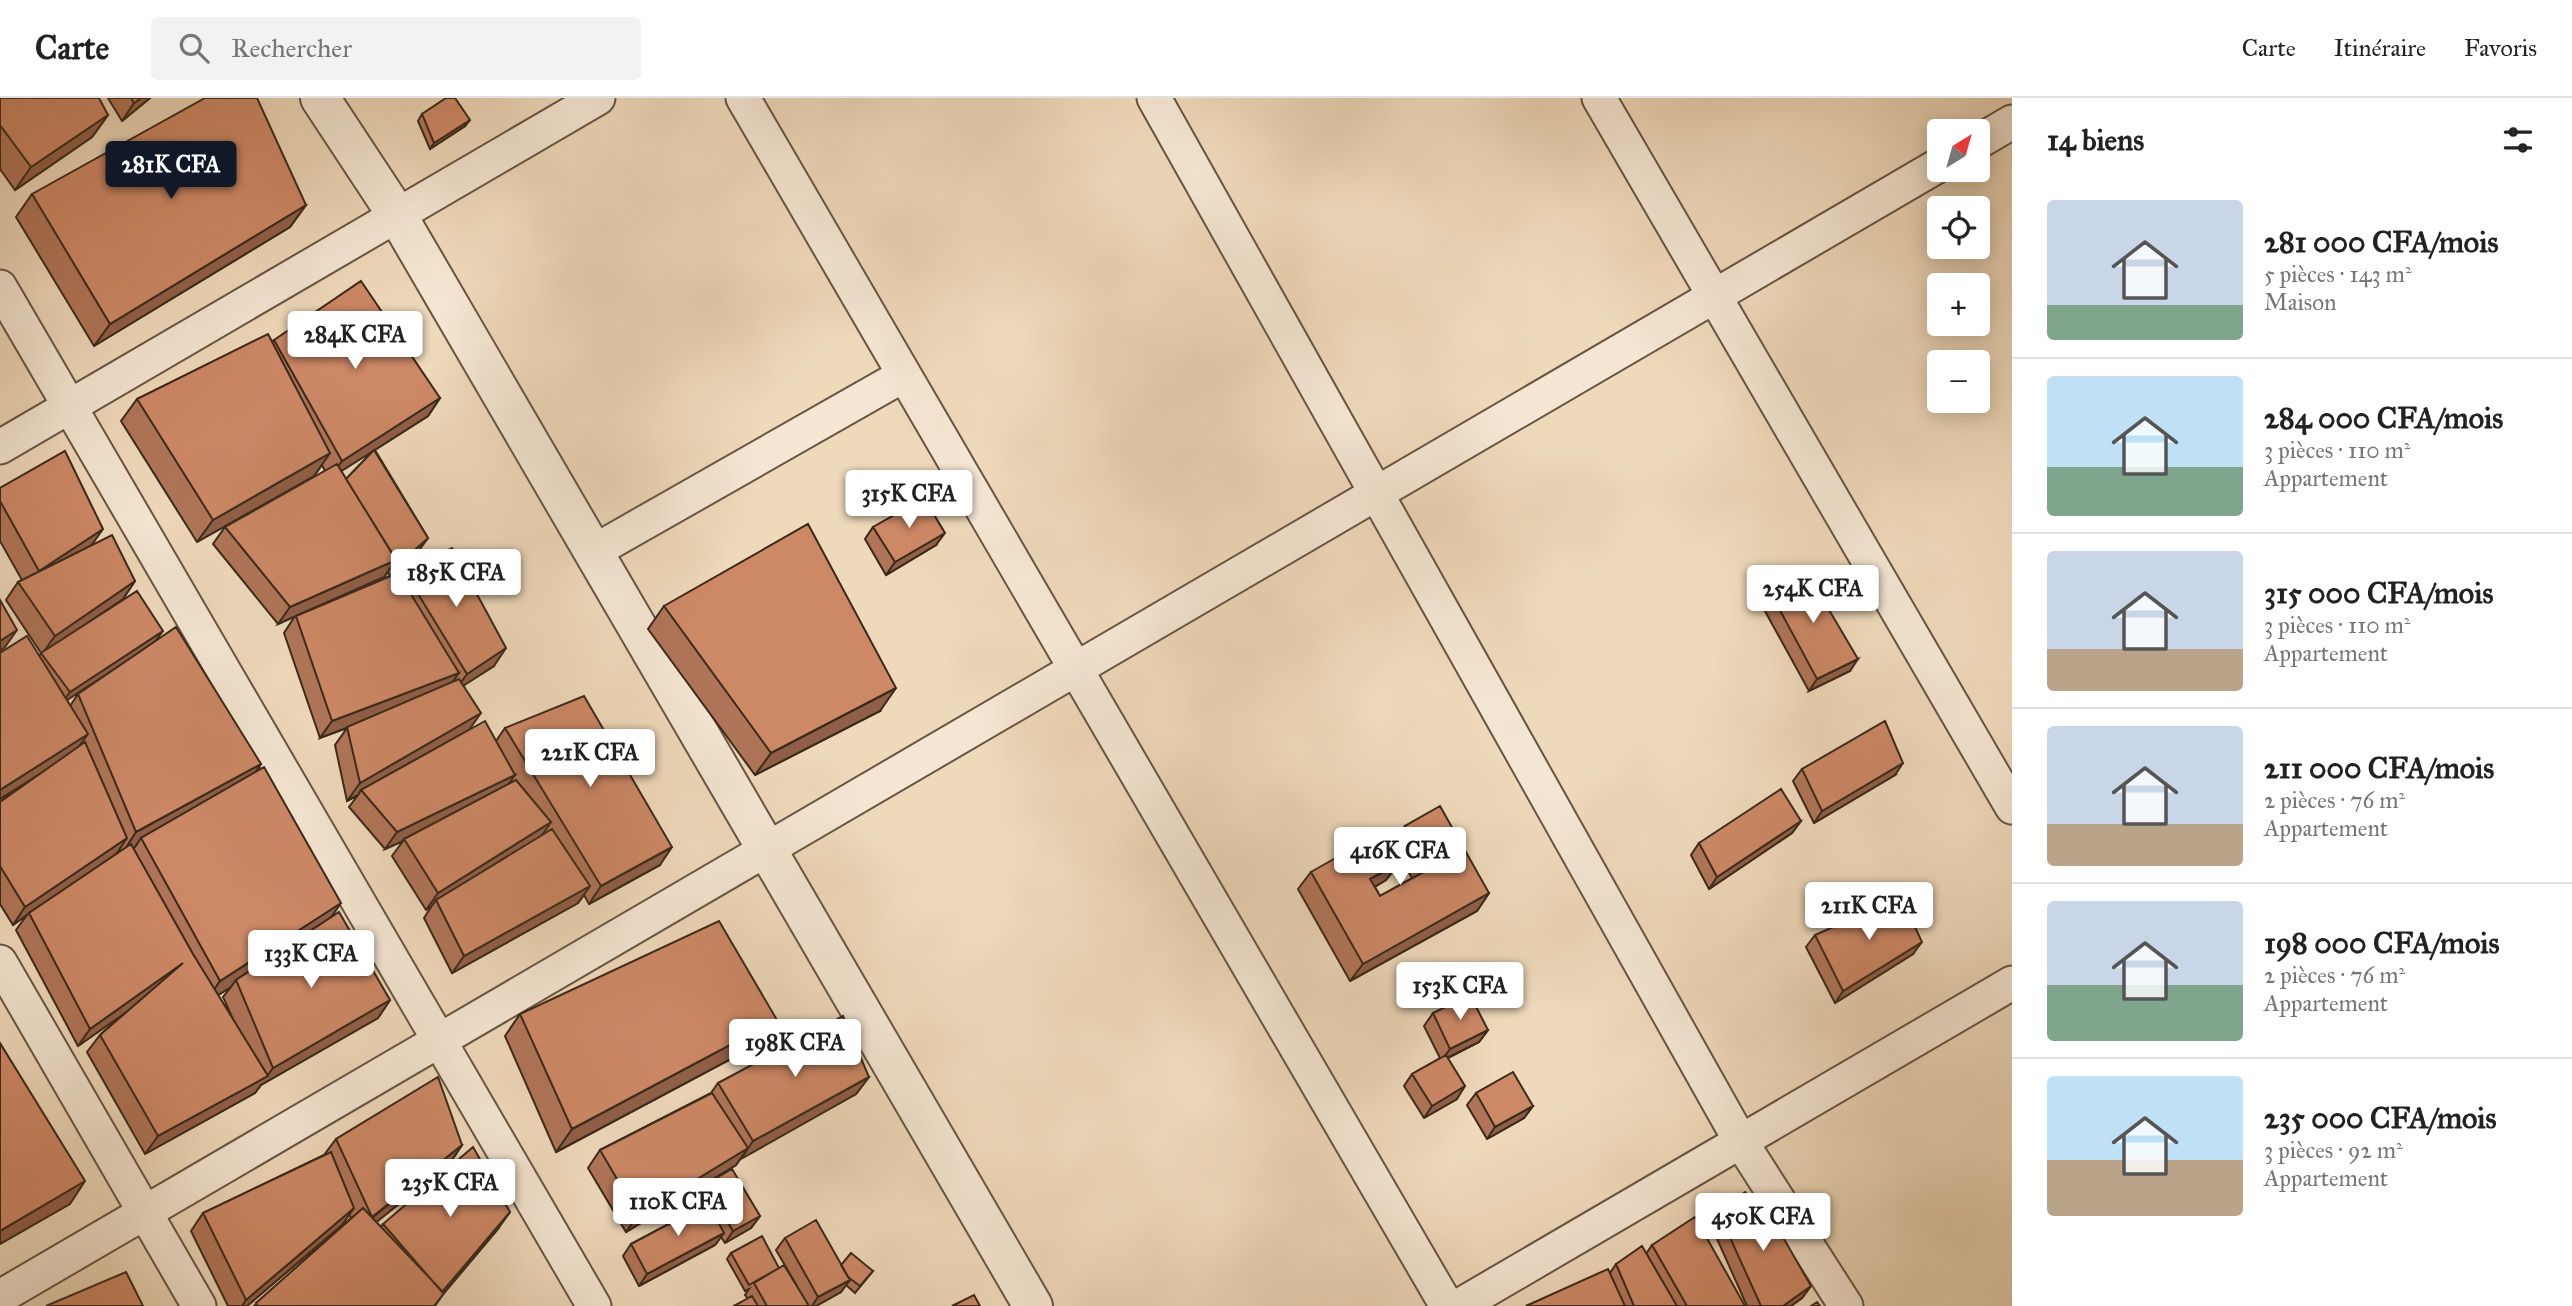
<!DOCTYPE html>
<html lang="fr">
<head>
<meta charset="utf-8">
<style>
	body { margin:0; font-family:"IM FELL Great Primer",serif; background:#f2f2f2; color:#222; height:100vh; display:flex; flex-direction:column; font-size:26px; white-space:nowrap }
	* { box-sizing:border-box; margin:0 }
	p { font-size:23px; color:#767676 }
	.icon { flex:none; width:38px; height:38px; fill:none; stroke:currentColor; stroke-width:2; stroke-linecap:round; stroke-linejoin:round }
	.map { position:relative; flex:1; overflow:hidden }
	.side { display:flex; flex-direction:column; background:#fff; width:560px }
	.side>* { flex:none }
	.needle { width:46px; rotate:37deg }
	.tools { position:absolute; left:1927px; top:21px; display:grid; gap:14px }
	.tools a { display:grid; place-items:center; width:63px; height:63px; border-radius:7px; background:#fff; box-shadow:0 4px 18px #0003; font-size:35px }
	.price { position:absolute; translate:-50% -60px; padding:0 16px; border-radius:7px; background:#fff; color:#222; font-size:23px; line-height:46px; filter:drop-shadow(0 2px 4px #0008) }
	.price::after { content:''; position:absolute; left:50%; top:42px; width:21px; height:16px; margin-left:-10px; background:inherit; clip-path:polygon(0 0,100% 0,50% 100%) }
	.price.current { background:#111827; color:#fff }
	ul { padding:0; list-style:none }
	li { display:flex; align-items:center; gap:21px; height:175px; padding:0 35px }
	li+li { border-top:2px solid #e0e0e0 }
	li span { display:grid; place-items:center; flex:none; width:196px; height:140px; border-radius:7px; color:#555 }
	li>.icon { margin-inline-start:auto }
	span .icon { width:84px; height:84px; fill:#fffc; stroke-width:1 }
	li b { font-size:30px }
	h2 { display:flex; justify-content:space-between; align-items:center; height:84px; padding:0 35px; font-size:30px }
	header { display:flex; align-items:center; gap:42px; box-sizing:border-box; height:98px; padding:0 35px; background:#fff; border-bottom:2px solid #e0e0e0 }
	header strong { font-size:33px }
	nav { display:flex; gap:38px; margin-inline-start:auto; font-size:24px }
	.search { width:490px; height:63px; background:#f2f2f2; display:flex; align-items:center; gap:18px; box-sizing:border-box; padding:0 24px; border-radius:7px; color:#767676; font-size:26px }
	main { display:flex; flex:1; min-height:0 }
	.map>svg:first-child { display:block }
</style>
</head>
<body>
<header>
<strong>Carte</strong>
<div class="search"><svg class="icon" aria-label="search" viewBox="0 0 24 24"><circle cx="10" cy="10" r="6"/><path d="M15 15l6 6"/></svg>Rechercher</div>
<nav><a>Carte</a><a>Itinéraire</a><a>Favoris</a></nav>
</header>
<main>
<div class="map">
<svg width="2012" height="1208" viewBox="0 0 2012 1208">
	<rect width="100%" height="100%" fill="#efd9bb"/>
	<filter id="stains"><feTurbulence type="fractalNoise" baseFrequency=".00286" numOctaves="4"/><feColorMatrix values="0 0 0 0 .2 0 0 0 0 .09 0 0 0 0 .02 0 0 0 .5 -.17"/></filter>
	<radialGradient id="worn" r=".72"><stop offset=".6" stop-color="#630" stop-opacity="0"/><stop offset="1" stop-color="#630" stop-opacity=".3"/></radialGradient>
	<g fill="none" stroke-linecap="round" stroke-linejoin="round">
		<defs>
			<path id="minor" d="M743,0L1447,1208
				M1154,0L1741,1044L1846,1208
				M1599,0L2012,709
				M1978,44L2012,24
				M0,189L594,1208
				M0,349L598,0
				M593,454L904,277
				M0,864L199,1208
				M0,1199L1939,67
				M1459,1208L2012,885"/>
			<path id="tertiary" d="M320,0L397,117L1033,1208"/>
		</defs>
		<use href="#minor" stroke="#675543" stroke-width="37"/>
		<use href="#tertiary" stroke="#675543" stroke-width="42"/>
		<use href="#minor" stroke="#f5e6d3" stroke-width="33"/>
		<use href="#tertiary" stroke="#f5e6d3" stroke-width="38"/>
	</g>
	<path fill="#b07558" stroke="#3a291b" stroke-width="2" fill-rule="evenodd" d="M0,0L108,17L92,39L15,92L0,71Z
		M108,0H150L122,23Z
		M422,16L465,28L430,51L418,23Z
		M32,96L306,107L290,129L94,248L16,119Z
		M274,242L440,300L428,318L375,352L428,440L419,452L391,478L400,479L404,473L494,568L464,587L469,632L496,643L505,630L660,767L589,806L584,797L578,805L452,875L424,820L431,809L426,812L392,758L403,743L385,751L349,709L358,697L347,703L335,647L347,630L320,640L284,535L295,518L278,526L213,446L225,429L325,373L322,367L314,378L197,444L121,323L137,301L272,244ZM373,353L346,381L341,373ZM388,474L390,478L321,507L384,479Z
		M0,390L92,446L135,483L123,501L90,523L156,542L261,666L255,674L331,820L390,902L378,920L261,987L255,995L145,1056L87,954L100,937L124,915L78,948L16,832L27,817L13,827L0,806V704L38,677L0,701V555L39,558L41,555L6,502L18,484L22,482L0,443ZM108,575L78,596L70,608L67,602ZM231,889L223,899L233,921L218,897Z
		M873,429L936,447L886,477L865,441Z
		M1769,492L1850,573L1809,593L1760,504Z
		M664,508L880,613L755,677L648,531Z
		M1802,671L1895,677L1814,725L1793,683Z
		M1801,723L1792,735L1709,791L1691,757L1699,745Z
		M1405,728L1489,795L1477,813L1350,883L1298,791L1311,774L1399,765L1386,782L1375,789L1380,798L1412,780L1392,745Z
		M1815,837L1913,856L1835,905L1806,849Z
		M1433,915L1488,932L1479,944L1448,960L1457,1001L1424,1020L1404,988L1412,976L1440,960L1424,928Z
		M520,916L777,922L761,945L556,1054L505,938Z
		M869,979L856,996L741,1060L736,1067L626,1134L588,1070L600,1052L711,995L718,985Z
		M1476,995L1533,1008L1524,1020L1487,1041L1467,1007Z
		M336,1041L462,1047L450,1065L376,1124L381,1129L383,1126L498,1131L444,1195L435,1208H254L351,1120L349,1116L342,1127L247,1208H228L191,1133L203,1115L324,1057Z
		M706,1086L760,1118L751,1130L725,1145L721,1139L715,1147L639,1188L623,1158L631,1146L703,1108L697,1098Z
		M1718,1113L1811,1188L1802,1200L1791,1208H1747L1710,1125Z
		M785,1140L841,1167L873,1173L855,1195L846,1187L841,1194L816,1208H734L748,1201L745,1197L749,1191L745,1193L727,1161L731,1155L779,1170L797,1188L776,1152Z
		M1652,1147L1745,1208H1526L1610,1175L1616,1166L1646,1156Z"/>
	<path fill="#905f47" stroke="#3a291b" stroke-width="2" d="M141,0H150L122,23L134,5Z
		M108,17L92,39L15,92L31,69Z
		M470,22L465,28L430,51L434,45Z
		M306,107L290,129L94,248L110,226Z
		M440,300L428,318L329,381L342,363Z
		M330,355L314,378L197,444L213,422Z
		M103,431L91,448L26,490L39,473Z
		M945,435L936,447L886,477L895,464Z
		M428,440L419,452L390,478L399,466Z
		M396,462L384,479L278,526L290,509Z
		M135,483L123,501L42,556L55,538Z
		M17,532L5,549L0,553V543Z
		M163,533L154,545L61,606L70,594Z
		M506,550L494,568L455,593L467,576Z
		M1858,561L1850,573L1809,593L1817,581Z
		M459,575L447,592L320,640L332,623Z
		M896,590L880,613L755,677L771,655Z
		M481,615L469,632L361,692L358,697L347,703L360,685Z
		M88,636L75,654L0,701V692Z
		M1903,665L1895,677L1814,725L1822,713Z
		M261,666L246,688L141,740L135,749L121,757L136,734Z
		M515,677L503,694L404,741L403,743L385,751L397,734Z
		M1801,723L1792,735L1709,791L1717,779Z
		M551,724L539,742L436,802L431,809L426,812L438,795Z
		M127,740L115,758L29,815L27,817L13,827L25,809Z
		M672,749L660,767L589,806L601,788Z
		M1399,765L1386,782L1358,798L1370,781Z
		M590,788L578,805L452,875L464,858Z
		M1489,795L1477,813L1350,883L1363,866Z
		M341,805L326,827L236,882L231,889L204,906L220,883Z
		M1922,844L1913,856L1835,905L1843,893Z
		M183,865L171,883L78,948L90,931Z
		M390,902L378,920L261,987L255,995L145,1056L158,1038L267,978L273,970Z
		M777,922L761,945L556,1054L572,1031Z
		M1488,932L1479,944L1441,963L1450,951Z
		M869,979L856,996L741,1061L753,1043Z
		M1465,988L1457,1001L1424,1020L1432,1008Z
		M1533,1008L1524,1020L1487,1041L1495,1029Z
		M462,1047L450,1065L359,1138L372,1120Z
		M748,1050L736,1067L626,1134L638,1117Z
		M85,1083L70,1106L0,1146V1133Z
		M354,1110L342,1127L247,1208H242L246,1202Z
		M510,1114L498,1131L433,1208L442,1194Z
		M760,1118L751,1130L725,1145L733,1133Z
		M724,1135L715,1147L639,1188L647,1176Z
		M850,1182L841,1194L816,1208H812L818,1199Z
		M1811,1188L1802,1200L1791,1208H1783Z"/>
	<path fill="#cd8866" stroke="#3a291b" stroke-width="2" d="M0,0H99L108,17L31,69L0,27Z
		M131,0H141L134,5Z
		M205,0H257L306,107L110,226L32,96Z
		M446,0H455L470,22L434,45L422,16Z
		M361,183L440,300L342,363L274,242Z
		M268,236L330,355L213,422L137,301Z
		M374,352L428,440L399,466L346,381Z
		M65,353L103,431L39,473L0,403V390Z
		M337,366L396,462L290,509L225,429Z
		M924,400L945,435L895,464L873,429Z
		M808,426L896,590L771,655L664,508Z
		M112,437L135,483L55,538L18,484Z
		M452,450L506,550L467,576L404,473Z
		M1806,473L1858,561L1817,581L1769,492Z
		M398,475L459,575L332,623L296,518Z
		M137,493L163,533L70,594L41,555Z
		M0,502L17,532L0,543Z
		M176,529L261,666L136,734L78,596Z
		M27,538L88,636L0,692V555Z
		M459,581L481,615L360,685L347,629Z
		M584,598L672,749L601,788L505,630Z
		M485,623L515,677L397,734L361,692Z
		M1885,623L1903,665L1822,713L1802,671Z
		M85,644L127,740L25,809L0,768V704Z
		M264,669L341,805L220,883L141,740Z
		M516,682L551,724L438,795L404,741Z
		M1781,691L1801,723L1717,779L1699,745Z
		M1440,708L1489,795L1363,866L1311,774L1381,734L1399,765L1370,781L1380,798L1429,771L1405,728Z
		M552,731L590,788L464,858L436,802Z
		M131,746L193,856L268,978L158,1038L100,937L183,865L90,931L29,815Z
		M1901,799L1922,844L1843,893L1815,837Z
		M339,814L390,902L273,970L236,882Z
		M719,823L777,922L572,1031L520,916Z
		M1470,897L1488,932L1450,951L1433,915Z
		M843,918L869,979L753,1043L718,985Z
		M0,945L85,1083L0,1133Z
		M1446,957L1465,988L1432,1008L1412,976Z
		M1513,974L1533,1008L1495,1029L1476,995Z
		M438,979L462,1047L372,1119L336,1041Z
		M712,995L748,1050L638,1117L600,1052Z
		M473,1049L510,1114L442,1194L383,1126Z
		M331,1054L354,1110L246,1202L203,1115Z
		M732,1071L760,1118L733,1133L706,1086Z
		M1745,1094L1780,1134L1811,1188L1783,1208H1761L1718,1113Z
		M708,1105L724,1135L647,1176L631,1146Z
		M363,1110L444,1195L434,1208H258L256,1205Z
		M1695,1119L1745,1208H1687L1652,1147Z
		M816,1122L850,1182L818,1199L785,1140Z
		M762,1138L779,1170L749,1187L731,1155Z
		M1642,1148L1677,1208H1634L1616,1166Z
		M851,1155L873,1173L860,1188L848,1179L841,1167Z
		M784,1167L809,1208H767L754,1185Z
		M1608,1171L1625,1208H1526Z
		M126,1174L143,1208H46Z
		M974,1197L980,1208H952Z
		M752,1198L758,1208H734Z
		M1817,1204L1820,1208H1811Z"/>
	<rect width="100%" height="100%" filter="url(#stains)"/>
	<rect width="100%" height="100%" fill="url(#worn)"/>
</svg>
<div class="tools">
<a><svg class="needle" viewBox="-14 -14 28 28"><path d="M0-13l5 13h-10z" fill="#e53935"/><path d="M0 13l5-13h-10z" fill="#767676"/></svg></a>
<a><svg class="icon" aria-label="locate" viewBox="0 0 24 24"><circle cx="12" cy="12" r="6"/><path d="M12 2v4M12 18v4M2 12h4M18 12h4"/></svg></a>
<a>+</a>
<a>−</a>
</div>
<b class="price current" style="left:171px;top:103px">281K CFA</b>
<b class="price" style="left:355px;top:273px">284K CFA</b>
<b class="price" style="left:909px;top:432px">315K CFA</b>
<b class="price" style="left:456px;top:511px">185K CFA</b>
<b class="price" style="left:1813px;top:527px">254K CFA</b>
<b class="price" style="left:590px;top:691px">221K CFA</b>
<b class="price" style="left:1400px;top:789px">416K CFA</b>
<b class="price" style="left:1869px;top:844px">211K CFA</b>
<b class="price" style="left:311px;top:892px">133K CFA</b>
<b class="price" style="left:1460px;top:924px">153K CFA</b>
<b class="price" style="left:795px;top:981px">198K CFA</b>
<b class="price" style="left:450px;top:1121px">235K CFA</b>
<b class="price" style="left:678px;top:1140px">110K CFA</b>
<b class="price" style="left:1763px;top:1155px">450K CFA</b>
</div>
<section class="side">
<h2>14 biens<svg class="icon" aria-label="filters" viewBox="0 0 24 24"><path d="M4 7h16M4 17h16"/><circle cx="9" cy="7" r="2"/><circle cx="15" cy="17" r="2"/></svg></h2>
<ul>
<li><span style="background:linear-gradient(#c9d6e8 75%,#7fa58c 0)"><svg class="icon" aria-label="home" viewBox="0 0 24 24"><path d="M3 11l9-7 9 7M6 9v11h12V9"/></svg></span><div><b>281 000 CFA/mois</b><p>5 pièces · 143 m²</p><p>Maison</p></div></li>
<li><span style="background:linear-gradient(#bfe0f5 65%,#7fa58c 0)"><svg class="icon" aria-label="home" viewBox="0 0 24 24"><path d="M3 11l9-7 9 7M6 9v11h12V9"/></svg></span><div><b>284 000 CFA/mois</b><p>3 pièces · 110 m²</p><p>Appartement</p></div></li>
<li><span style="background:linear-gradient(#c9d6e8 70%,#b9a48a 0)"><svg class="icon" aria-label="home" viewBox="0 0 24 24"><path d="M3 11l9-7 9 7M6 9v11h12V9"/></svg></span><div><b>315 000 CFA/mois</b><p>3 pièces · 110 m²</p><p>Appartement</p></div></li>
<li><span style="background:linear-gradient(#c9d6e8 70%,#b9a48a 0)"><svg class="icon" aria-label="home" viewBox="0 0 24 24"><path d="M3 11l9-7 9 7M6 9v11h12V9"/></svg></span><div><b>211 000 CFA/mois</b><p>2 pièces · 76 m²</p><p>Appartement</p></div></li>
<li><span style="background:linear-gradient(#c9d6e8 60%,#7fa58c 0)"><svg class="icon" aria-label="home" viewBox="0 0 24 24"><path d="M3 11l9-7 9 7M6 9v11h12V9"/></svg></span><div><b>198 000 CFA/mois</b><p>2 pièces · 76 m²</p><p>Appartement</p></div></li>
<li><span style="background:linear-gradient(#bfe0f5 60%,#b9a48a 0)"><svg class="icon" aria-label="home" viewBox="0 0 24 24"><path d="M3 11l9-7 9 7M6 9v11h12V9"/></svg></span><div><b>235 000 CFA/mois</b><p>3 pièces · 92 m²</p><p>Appartement</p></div></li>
</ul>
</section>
</main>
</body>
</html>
